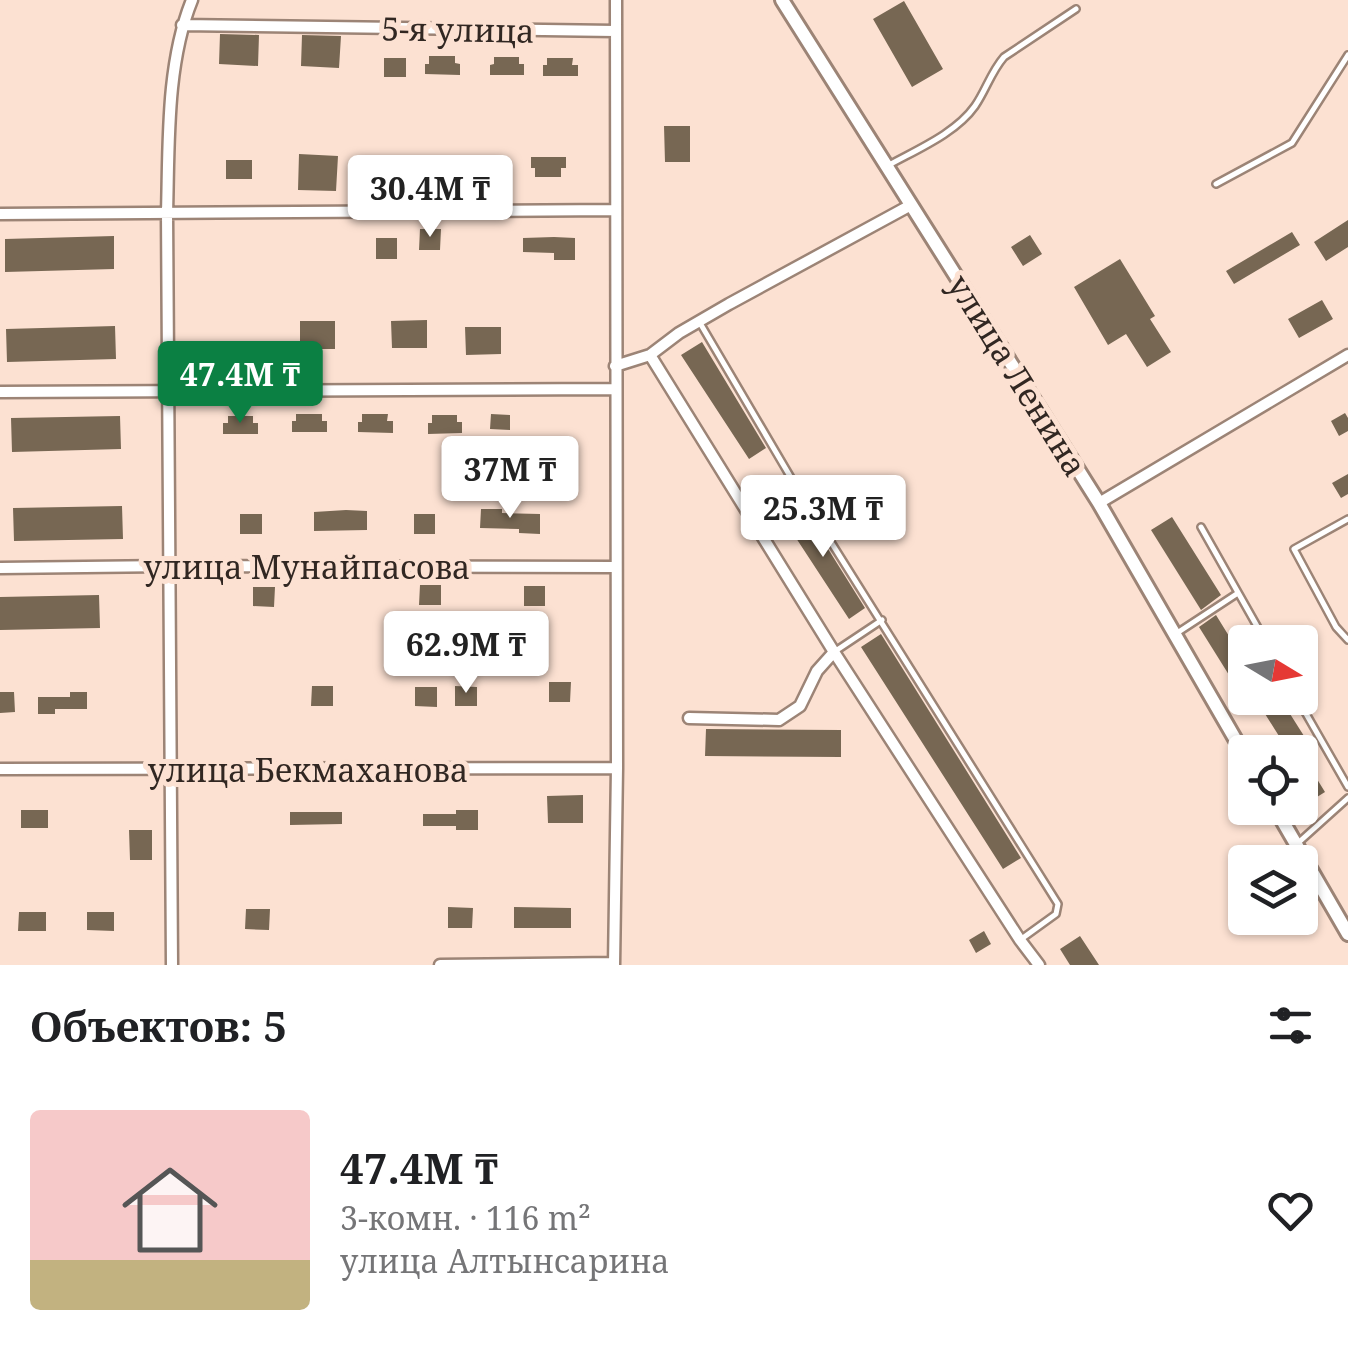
<!DOCTYPE html>
<html lang="ru">
<head>
<meta charset="utf-8">
<style>
	body { margin:0; font-family:"Noto Serif",serif; background:#f2f2f2; color:#202124; height:100vh; display:flex; flex-direction:column; font-size:38px; white-space:nowrap }
	* { box-sizing:border-box; margin:0 }
	p { font-size:32px; color:#757577 }
	.icon { flex:none; width:55px; height:55px; fill:none; stroke:currentColor; stroke-width:2; stroke-linecap:round; stroke-linejoin:round }
	.map { position:relative; height:965px; overflow:hidden }
	.sheet { display:flex; flex-direction:column; background:#fff; flex:1 }
	.sheet>* { flex:none }
	.needle { width:65px; rotate:100deg }
	.controls { position:absolute; left:1228px; top:625px; display:grid; gap:20px }
	.controls a { display:grid; place-items:center; width:90px; height:90px; border-radius:10px; background:#fff; box-shadow:0 2px 8px #0004; font-size:50px }
	.price { position:absolute; translate:-50% -85px; padding:0 22px; border-radius:10px; background:#fff; color:#222; font-size:32px; line-height:65px; filter:drop-shadow(0 2px 5px #0008) }
	.price::after { content:''; position:absolute; left:50%; top:60px; width:30px; height:22px; margin-left:-15px; background:inherit; clip-path:polygon(0 0,100% 0,50% 100%) }
	.price.selected { background:#0b8043; color:#fff }
	ul { padding:0; list-style:none }
	li { display:flex; align-items:center; gap:30px; height:250px; padding:0 30px }
	li span { display:grid; place-items:center; flex:none; width:280px; height:200px; border-radius:10px; color:#555 }
	li>.icon { margin-inline-start:auto }
	span .icon { width:120px; height:120px; fill:#fffc; stroke-width:1 }
	li b { font-size:42px }
	h2 { display:flex; justify-content:space-between; align-items:center; height:120px; padding:0 30px; font-size:42px }
	.map>svg:first-child { display:block }
</style>
</head>
<body>
<div class="map">
<svg width="1348" height="965" viewBox="0 0 1348 965">
	<rect width="100%" height="100%" fill="#fce1d2"/>
	<path fill="#776753" d="M904,1L943,69L912,87L873,19Z
		M220,34L259,35L258,66L219,64Z
		M302,35L341,36L339,68L301,66Z
		M429,56H455V63L460,64V75L425,74V64H429Z
		M494,57H519V64H524V75H490V65L494,64Z
		M384,58H406V77H384Z
		M547,58H573L572,65H578V76H543V65H547Z
		M664,126H690V162H665Z
		M299,154L338,156L336,191L298,190Z
		M377,155H431V174H377Z
		M531,157H566V168H561V177H535V168H531Z
		M493,159V170H487L488,179H462V170H458V160Z
		M226,160H252V179H226Z
		M1348,220V247L1326,261L1314,242Z
		M420,229H441L440,250H419Z
		M1292,232L1300,245L1234,284L1226,271Z
		M1030,235L1042,254L1023,266L1011,247Z
		M114,236V269L5,272V239Z
		M554,237L575,238V260H554V253L523,252V238Z
		M376,238H397V259H376Z
		M1120,259L1155,316L1150,319L1171,352L1147,367L1126,334L1108,345L1074,287Z
		M1322,300L1333,319L1299,338L1288,319Z
		M427,320V348H392L391,321Z
		M300,321H335V349H300Z
		M115,326L116,359L7,362L6,329Z
		M465,327H501V354L466,355Z
		M240,341L241,361L201,362L200,342Z
		M702,342L766,448L749,459L681,355Z
		M1345,413L1348,418V431L1339,436L1331,421Z
		M296,414H322V421H327V432H292V421H296Z
		M362,414H388L387,421H393V433L358,432V422H362Z
		M491,414L510,415V430L490,429Z
		M432,415H457V422H462V433L428,434V423H432Z
		M120,416L121,449L12,452L11,418Z
		M228,416H253V423H258V434H223V423H228Z
		M1348,474V494L1341,498L1332,483Z
		M800,504L865,608L849,619L781,515Z
		M122,506L123,539L14,541L13,508Z
		M481,509H502V513L540,514V534L519,533V529L480,528Z
		M346,510L367,511V530L314,531V512Z
		M240,514H262V534H240Z
		M414,514H435V534H414Z
		M1172,517L1221,595L1201,610L1151,530Z
		M420,585H441V605H419Z
		M524,586H545V606H524Z
		M253,587H275L274,607L253,606Z
		M99,595L100,628L0,630V597Z
		M1216,615L1245,662V682L1237,670L1229,675L1199,627Z
		M881,634L1021,858L1003,869L861,647Z
		M549,682H571L570,702H549Z
		M312,686H333V706H311Z
		M455,686L477,687V706H455Z
		M415,687H437V707L415,706Z
		M0,692H14L15,712L0,713Z
		M70,692H87V709H55V714H38V697H70Z
		M1255,698H1280L1304,736L1294,742L1325,792L1309,802L1300,789V752H1289Z
		M706,729L841,730V757L705,756Z
		M583,795V823H548L547,796Z
		M21,810H48V828H21Z
		M456,810H478V830H456V826H423V814H456Z
		M290,812H342V824L290,825Z
		M129,830H152V860H130Z
		M448,907L473,908L472,928H448Z
		M514,907L571,908V928H514Z
		M246,909H270L269,930L245,929Z
		M19,912H46V931H18Z
		M87,912H114V931L87,930Z
		M984,931L991,944L976,953L969,940Z
		M1080,936L1099,965H1070L1060,949Z"/>
	<g fill="none" stroke-linecap="round" stroke-linejoin="round">
		<defs>
			<path id="service" d="M889,165C918,149 956,133 975,106C986,90 991,72 1004,57L1076,9
				M1216,184L1292,143L1348,55
				M700,323L797,488L1058,904L1056,914L1020,940
				M752,519L797,488
				M1348,519L1294,549L1336,627L1348,640
				M1201,527L1266,642
				M1177,633L1238,593
				M834,652L882,620
				M1297,698L1348,787
				M1298,843L1348,798"/>
			<path id="minor" d="M182,25L615,31
				M0,214L616,210
				M650,355L834,652L1020,940L1039,965
				M615,366L650,355L679,333L729,304L911,205
				M0,392L615,389
				M1099,503L1348,355
				M0,568L169,566L615,567
				M689,718L779,720L800,706L817,671L834,652
				M0,769L617,768
				M172,965L167,213C169,144 166,64 192,0
				M440,965L614,963
				M614,965L617,768L616,0"/>
			<path id="tertiary" d="M782,0L1099,503L1245,756
				M1275,808L1348,934"/>
		</defs>
		<use href="#service" stroke="#9c8476" stroke-width="10"/>
		<use href="#minor" stroke="#9c8476" stroke-width="15"/>
		<use href="#tertiary" stroke="#9c8476" stroke-width="18"/>
		<use href="#service" stroke="#fff" stroke-width="5"/>
		<use href="#minor" stroke="#fff" stroke-width="10"/>
		<use href="#tertiary" stroke="#fff" stroke-width="12"/>
	</g>
	<g text-anchor="middle" dominant-baseline="central" stroke-width="10" stroke-linejoin="round" paint-order="stroke">
		<g font-size="32" fill="#312722" stroke="#fce1d2">
			<text transform="translate(458 29) rotate(1)">5-я улица</text>
			<text transform="translate(1018 375) rotate(58)">улица Ленина</text>
			<text x="307" y="566">улица Мунайпасова</text>
			<text x="308" y="769">улица Бекмаханова</text>
		</g>
	</g>
</svg>
<div class="controls">
<a><svg class="needle" viewBox="-14 -14 28 28"><path d="M0-13l5 13h-10z" fill="#e53935"/><path d="M0 13l5-13h-10z" fill="#757577"/></svg></a>
<a><svg class="icon" aria-label="locate" viewBox="0 0 24 24"><circle cx="12" cy="12" r="6"/><path d="M12 2v4M12 18v4M2 12h4M18 12h4"/></svg></a>
<a><svg class="icon" aria-label="layers" viewBox="0 0 24 24"><path d="M12 4l9 5-9 5-9-5zM3 14l9 5 9-5"/></svg></a>
</div>
<b class="price" style="left:430px;top:240px">30.4M ₸</b>
<b class="price selected" style="left:240px;top:426px">47.4M ₸</b>
<b class="price" style="left:510px;top:521px">37M ₸</b>
<b class="price" style="left:823px;top:560px">25.3M ₸</b>
<b class="price" style="left:466px;top:696px">62.9M ₸</b>
</div>
<section class="sheet">
<h2>Объектов: 5<svg class="icon" aria-label="filters" viewBox="0 0 24 24"><path d="M4 7h16M4 17h16"/><circle cx="9" cy="7" r="2"/><circle cx="15" cy="17" r="2"/></svg></h2>
<ul>
<li><span style="background:linear-gradient(#f6c9c9 75%,#c2b280 0)"><svg class="icon" aria-label="home" viewBox="0 0 24 24"><path d="M3 11l9-7 9 7M6 9v11h12V9"/></svg></span><div><b>47.4M ₸</b><p>3-комн. · 116 m²</p><p>улица Алтынсарина</p></div><svg class="icon" aria-label="heart" viewBox="0 0 24 24"><path d="M12 20l-8-8c-3-5 5-10 8-4 3-6 11-1 8 4z"/></svg></li>
</ul>
</section>
</body>
</html>
